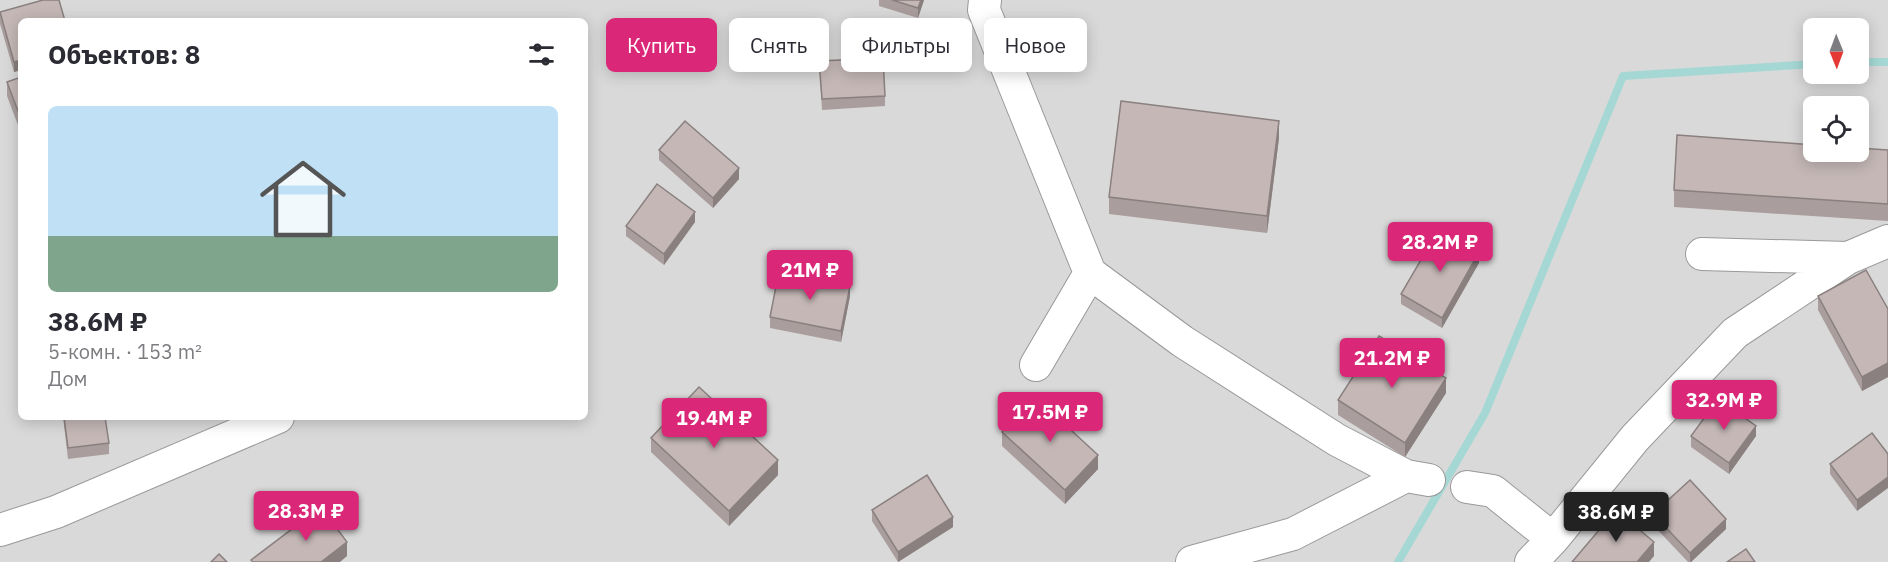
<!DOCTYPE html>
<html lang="ru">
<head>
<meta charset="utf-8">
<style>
	body { margin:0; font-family:"IBM Plex Sans",sans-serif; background:#f7f7f7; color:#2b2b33; height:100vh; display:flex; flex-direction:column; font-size:22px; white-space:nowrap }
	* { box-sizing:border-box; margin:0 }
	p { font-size:20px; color:#7c7c81 }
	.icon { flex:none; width:33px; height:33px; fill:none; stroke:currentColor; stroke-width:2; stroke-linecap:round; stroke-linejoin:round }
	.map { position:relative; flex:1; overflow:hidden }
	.details { position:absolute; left:18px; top:18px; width:570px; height:402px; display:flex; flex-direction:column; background:#fff; border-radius:9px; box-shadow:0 3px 15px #0003 }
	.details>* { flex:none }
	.top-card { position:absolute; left:606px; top:18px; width:570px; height:54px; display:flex; gap:12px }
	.needle { width:39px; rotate:179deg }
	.buttons { position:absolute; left:1803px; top:18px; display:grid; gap:12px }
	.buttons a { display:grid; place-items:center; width:66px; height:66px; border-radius:9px; background:#fff; box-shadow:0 3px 15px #0003; font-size:30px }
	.price { position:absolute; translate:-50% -51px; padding:0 14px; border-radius:6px; background:#db2777; color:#fff; font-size:20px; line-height:39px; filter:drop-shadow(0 2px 3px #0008) }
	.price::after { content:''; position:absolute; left:50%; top:36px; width:18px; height:14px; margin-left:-9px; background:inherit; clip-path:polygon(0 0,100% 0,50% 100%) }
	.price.on { background:#222; color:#fff }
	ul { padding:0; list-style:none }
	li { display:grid; align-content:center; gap:12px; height:318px; padding:0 30px }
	li span { display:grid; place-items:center; height:186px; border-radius:9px; color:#555 }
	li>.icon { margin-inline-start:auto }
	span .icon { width:108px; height:108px; fill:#fffc; stroke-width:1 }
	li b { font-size:26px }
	h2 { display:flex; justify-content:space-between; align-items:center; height:72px; padding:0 30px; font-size:26px }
	.tag { padding:0 21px; border-radius:9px; background:#fff; box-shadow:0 3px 15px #0003; font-size:21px; line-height:54px }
	.tag.on { background:#db2777; color:#fff }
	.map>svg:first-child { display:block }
</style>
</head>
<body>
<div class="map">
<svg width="1888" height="562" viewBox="0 0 1888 562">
	<rect width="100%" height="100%" fill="#ece6e2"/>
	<path fill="#dad9d9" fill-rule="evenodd" d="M0,0H1888V562H0ZM21,21H585V417H21ZM1814,28H1858V74H1814ZM1814,106H1858V152H1814Z"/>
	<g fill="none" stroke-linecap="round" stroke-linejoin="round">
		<path stroke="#a5d8d4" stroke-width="8" d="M1858,62H1888
			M1398,562L1485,413L1623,76L1814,64"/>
		<defs>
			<path id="minor" d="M985,0L984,10L1090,273L1182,341L1337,440L1406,476L1429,480
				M1702,254L1848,258
				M1036,365L1090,273
				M1467,487L1493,491L1553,539
				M0,530L56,512L278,417
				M1192,562L1293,534L1406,476
				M1531,562L1553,539L1635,438L1735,333L1848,258L1888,241"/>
		</defs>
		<use href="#minor" stroke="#999" stroke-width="34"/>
		<use href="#minor" stroke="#fff" stroke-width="32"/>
	</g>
	<path fill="#a99d9d" d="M879,0H924L918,18L879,6Z
		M0,12L21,21V70L14,72L0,24Z
		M819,61L885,96V106L822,110Z
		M21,77V133L7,96V82Z
		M1279,138L1267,233L1109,214V197Z
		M659,150L739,179L713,208L659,160Z
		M1888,150V221L1674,207V190Z
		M695,222L664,265L626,236V226Z
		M1479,263L1442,328L1401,304V294Z
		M850,296L841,342L770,328V317Z
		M1818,296L1888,309V377L1862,391L1818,310Z
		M1446,393L1405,457L1338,415V400Z
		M63,417H105L109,443V454L68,459Z
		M1002,432L1098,469L1065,504L1002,446Z
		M1691,436H1756L1729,474L1691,447Z
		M651,438L778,475L729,526L651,452Z
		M1888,454L1857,511L1830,474V464Z
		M872,510L953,527L898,562L872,521Z
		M1653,514L1726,529L1691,562H1688L1653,525Z"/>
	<path fill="#89807f" d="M921,0H924L918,18V8Z
		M21,60V70L14,72V62Z
		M1279,121V138L1267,233V216Z
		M739,168V179L713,208V198Z
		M695,212V222L664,265V254Z
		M1479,252V263L1442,328V318Z
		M850,286V296L841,342V331Z
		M1888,363V377L1862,391V377Z
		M1446,378V393L1405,457V443Z
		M1756,426V436L1729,474V463Z
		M1098,455V469L1065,504V490Z
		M778,460V475L729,526V511Z
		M1888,477V488L1857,511V500Z
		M953,517V527L898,562V552Z
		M1726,519V529L1691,562H1690V553Z
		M347,542V556L340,562H321Z
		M1654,542V556L1649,562H1637Z"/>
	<path fill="#c4b7b6" stroke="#89807f" stroke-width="1.5" d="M43,0H59L65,21H21V60L14,62L0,12Z
		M892,0H921L918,8Z
		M883,58L885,96L822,99L819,61Z
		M21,77V119L7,82Z
		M1121,101L1279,121L1267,216L1109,197Z
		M685,121L739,168L713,198L659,150Z
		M1677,135L1814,145V152H1858V148L1888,150V204L1674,190Z
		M657,184L695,212L664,254L626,226Z
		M1439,229L1479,252L1442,318L1401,294Z
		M1866,270L1888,309V363L1862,377L1818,296Z
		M779,271L850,286L841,331L770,317Z
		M1379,336L1446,378L1405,443L1338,400Z
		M699,387L778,460L729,511L651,438Z
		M1035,397L1098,455L1065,490L1002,432Z
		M1718,399L1756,426L1729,463L1691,436Z
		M64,417H105L109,443L68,448Z
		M1872,433L1888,454V477L1857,500L1830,464Z
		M927,475L953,517L898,552L872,510Z
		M1690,480L1726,519L1690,553L1653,514Z
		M321,507L347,542L321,562H253L251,560Z
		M1616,510L1654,542L1637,562H1572Z
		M1746,549L1755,562H1727Z
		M219,554L227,562H211Z"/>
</svg>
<div class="buttons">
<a><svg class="needle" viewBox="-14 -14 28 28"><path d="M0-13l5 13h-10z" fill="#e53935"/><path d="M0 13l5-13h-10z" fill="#7c7c81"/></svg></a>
<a><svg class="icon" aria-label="locate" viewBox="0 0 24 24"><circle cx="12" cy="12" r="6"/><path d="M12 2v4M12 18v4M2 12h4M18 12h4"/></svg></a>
</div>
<b class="price" style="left:1440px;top:273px">28.2M ₽</b>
<b class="price" style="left:810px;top:301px">21M ₽</b>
<b class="price" style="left:1392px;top:389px">21.2M ₽</b>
<b class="price" style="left:1724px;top:431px">32.9M ₽</b>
<b class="price" style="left:1050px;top:443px">17.5M ₽</b>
<b class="price" style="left:714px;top:449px">19.4M ₽</b>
<b class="price" style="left:306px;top:542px">28.3M ₽</b>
<b class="price on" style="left:1616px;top:543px">38.6M ₽</b>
<div class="top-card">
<a class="tag on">Купить</a>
<a class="tag">Снять</a>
<a class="tag">Фильтры</a>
<a class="tag">Новое</a>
</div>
<section class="details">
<h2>Объектов: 8<svg class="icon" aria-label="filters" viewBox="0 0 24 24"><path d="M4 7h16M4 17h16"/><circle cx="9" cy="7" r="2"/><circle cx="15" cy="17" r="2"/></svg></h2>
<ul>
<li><span style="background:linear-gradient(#bfe0f5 70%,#7fa58c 0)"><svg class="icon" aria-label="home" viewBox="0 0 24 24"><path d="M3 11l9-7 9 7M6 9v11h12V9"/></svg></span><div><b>38.6M ₽</b><p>5-комн. · 153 m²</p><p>Дом</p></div></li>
</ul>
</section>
</div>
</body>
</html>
